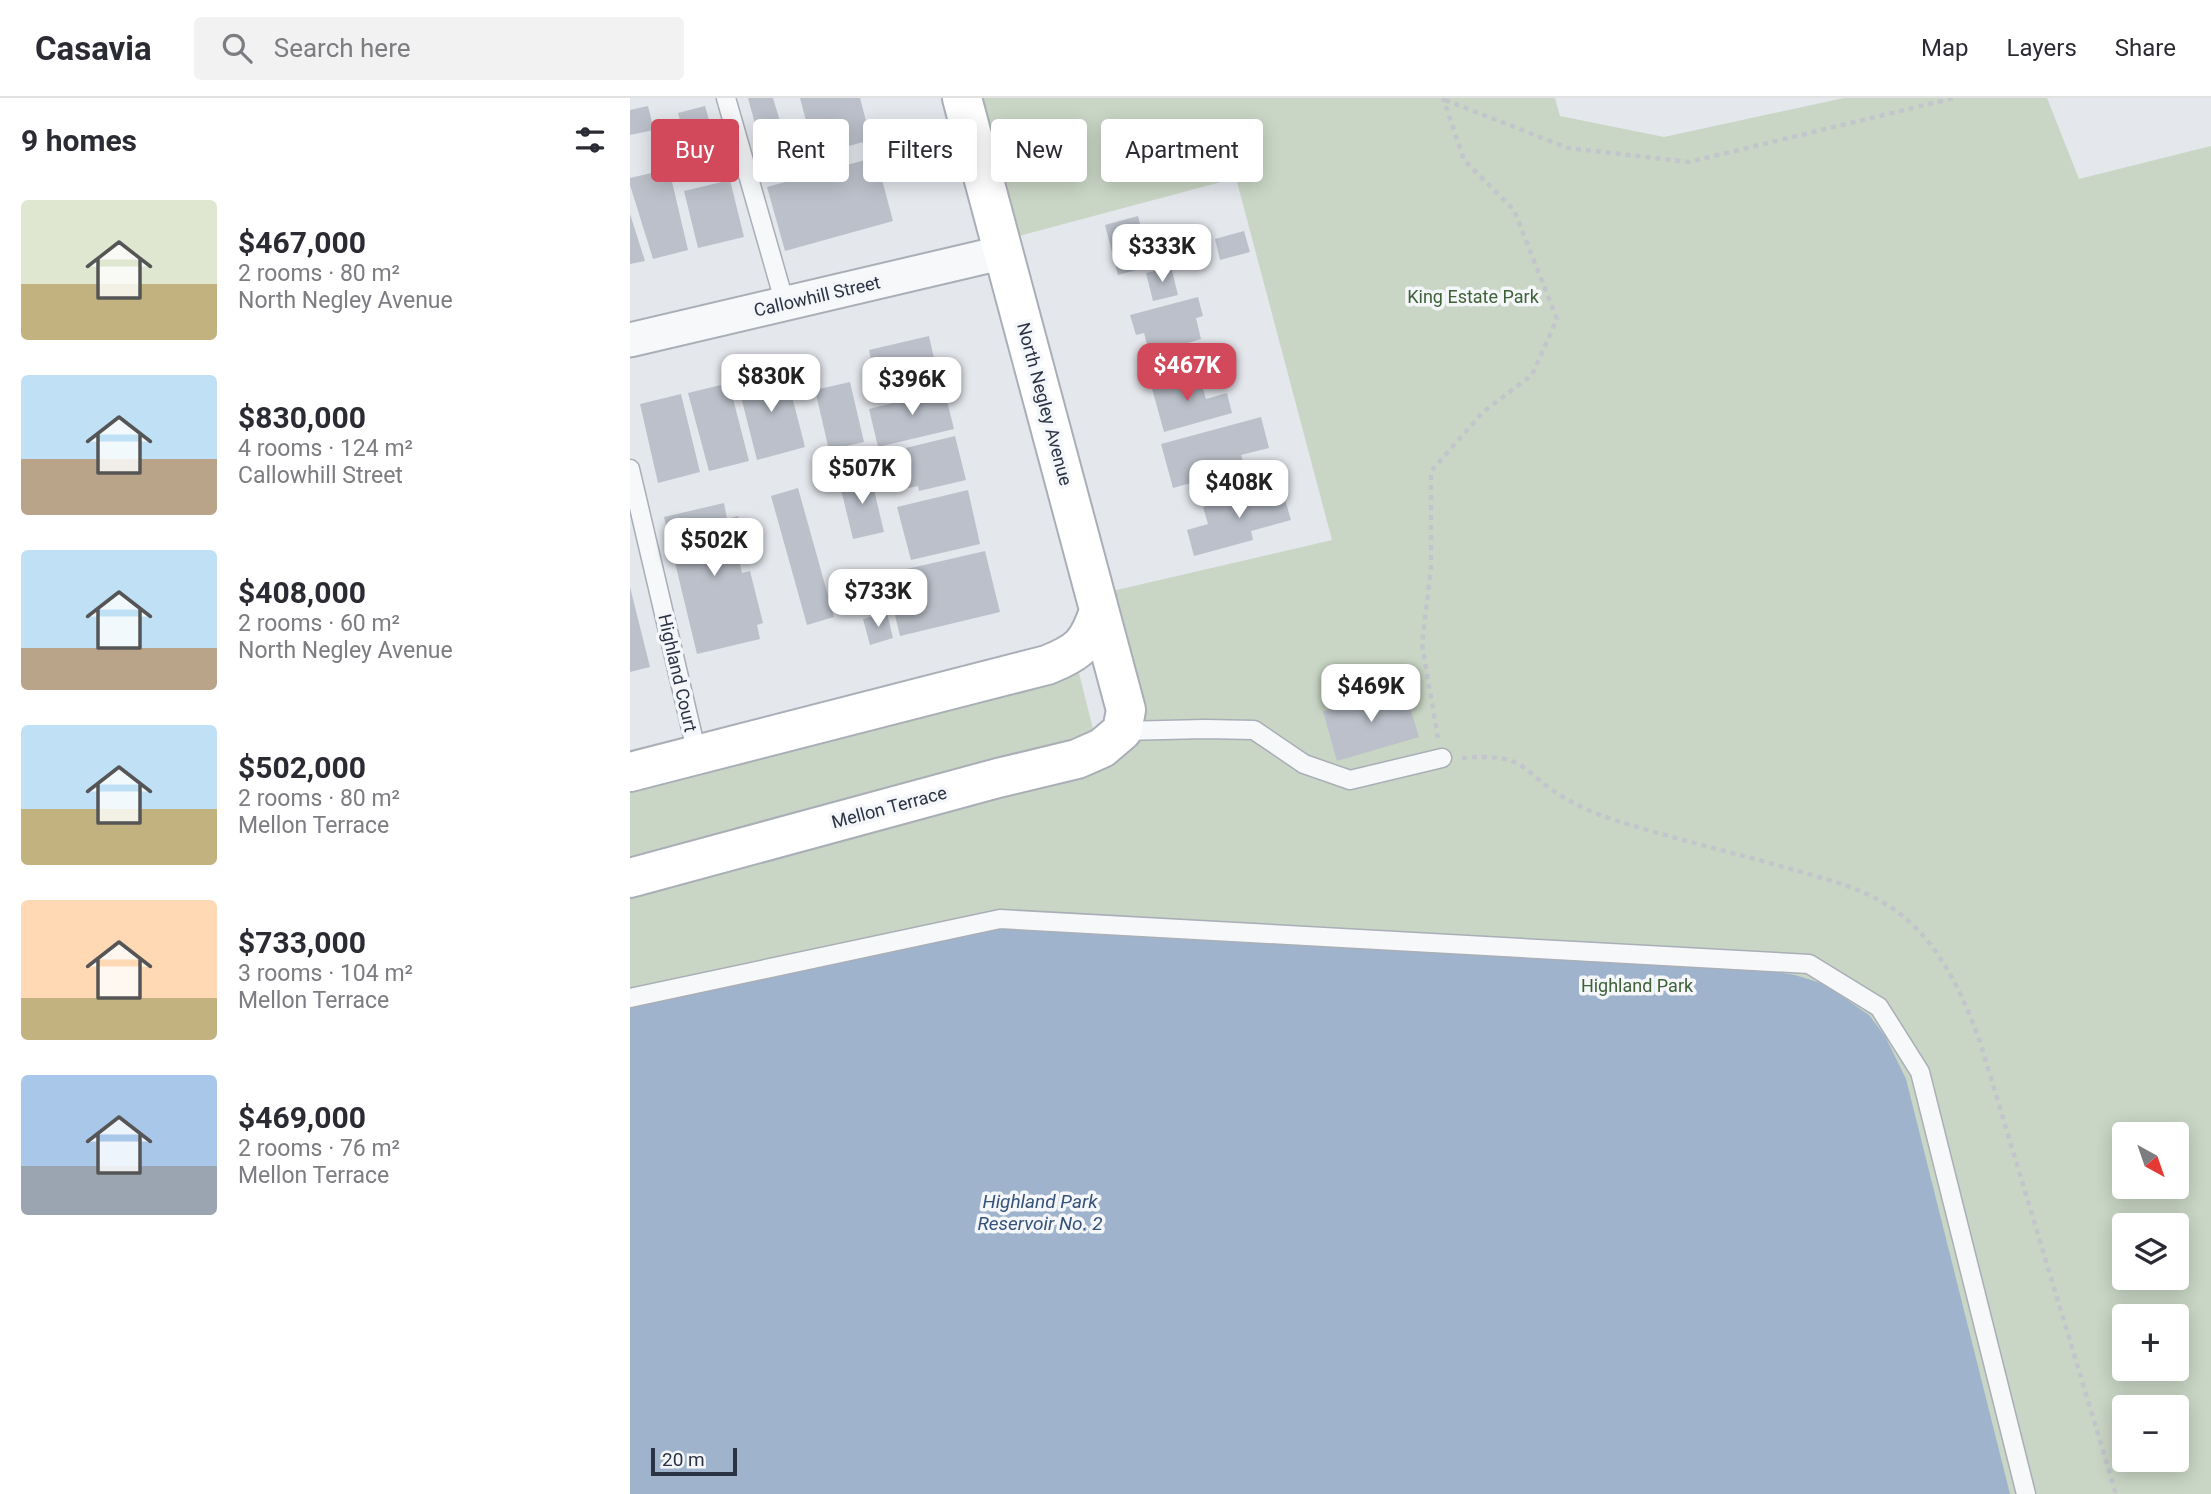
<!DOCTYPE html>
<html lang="en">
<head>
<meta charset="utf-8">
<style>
	body { margin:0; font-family:Roboto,sans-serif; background:#f2f2f3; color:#2b2b33; height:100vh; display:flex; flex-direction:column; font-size:26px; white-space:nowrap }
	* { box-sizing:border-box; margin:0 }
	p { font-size:23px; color:#7c7c81 }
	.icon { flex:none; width:38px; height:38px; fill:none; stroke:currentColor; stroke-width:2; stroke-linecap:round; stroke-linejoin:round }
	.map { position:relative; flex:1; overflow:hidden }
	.details { display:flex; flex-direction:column; background:#fff; width:630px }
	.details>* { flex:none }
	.top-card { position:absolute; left:21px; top:21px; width:665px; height:63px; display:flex; gap:14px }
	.needle { width:46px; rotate:140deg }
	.fabs { position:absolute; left:1482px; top:1024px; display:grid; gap:14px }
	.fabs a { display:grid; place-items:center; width:77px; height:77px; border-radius:7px; background:#fff; box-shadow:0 4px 18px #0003; font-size:35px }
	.scale { position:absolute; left:21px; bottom:18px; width:86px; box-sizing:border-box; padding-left:7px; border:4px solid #2b3445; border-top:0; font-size:19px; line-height:24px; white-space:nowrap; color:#2b3445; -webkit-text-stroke:5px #f4f6f9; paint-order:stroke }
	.price { position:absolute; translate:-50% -60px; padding:0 16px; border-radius:14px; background:#fff; color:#222; font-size:23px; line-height:46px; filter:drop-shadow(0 2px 4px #0008) }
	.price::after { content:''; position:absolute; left:50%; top:42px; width:21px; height:16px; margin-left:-10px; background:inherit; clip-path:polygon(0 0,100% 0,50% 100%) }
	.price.selected { background:#d1495b; color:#fff }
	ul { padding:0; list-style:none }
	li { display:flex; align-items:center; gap:21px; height:175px; padding:0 21px }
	li span { display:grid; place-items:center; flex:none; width:196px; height:140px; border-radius:7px; color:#555 }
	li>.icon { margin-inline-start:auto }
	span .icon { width:84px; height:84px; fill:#fffc; stroke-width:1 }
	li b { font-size:30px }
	h2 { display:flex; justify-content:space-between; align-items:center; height:84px; padding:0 21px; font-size:30px }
	.pill { padding:0 24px; border-radius:7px; background:#fff; box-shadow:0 4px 18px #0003; font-size:24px; line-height:63px }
	.pill.selected { background:#d1495b; color:#fff }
	header { display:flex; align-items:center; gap:42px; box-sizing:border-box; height:98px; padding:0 35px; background:#fff; border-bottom:2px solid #e1e1e2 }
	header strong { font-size:33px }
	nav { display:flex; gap:38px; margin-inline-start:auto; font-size:24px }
	.search { width:490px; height:63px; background:#f2f2f3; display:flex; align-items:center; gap:18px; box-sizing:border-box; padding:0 24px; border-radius:7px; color:#7c7c81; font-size:26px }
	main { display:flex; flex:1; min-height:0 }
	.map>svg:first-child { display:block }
</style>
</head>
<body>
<header>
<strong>Casavia</strong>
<div class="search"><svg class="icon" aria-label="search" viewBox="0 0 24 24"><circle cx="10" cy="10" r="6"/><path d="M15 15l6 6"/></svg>Search here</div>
<nav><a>Map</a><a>Layers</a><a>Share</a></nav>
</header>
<main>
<section class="details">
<h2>9 homes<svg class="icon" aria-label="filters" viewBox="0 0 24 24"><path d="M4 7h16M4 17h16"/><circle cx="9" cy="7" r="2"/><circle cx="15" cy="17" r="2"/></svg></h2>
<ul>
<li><span style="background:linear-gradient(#dfe7d0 60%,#c2b280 0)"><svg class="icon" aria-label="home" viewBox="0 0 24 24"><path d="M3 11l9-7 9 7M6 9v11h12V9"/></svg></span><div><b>$467,000</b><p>2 rooms · 80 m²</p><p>North Negley Avenue</p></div></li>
<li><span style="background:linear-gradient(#bfe0f5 60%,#b9a48a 0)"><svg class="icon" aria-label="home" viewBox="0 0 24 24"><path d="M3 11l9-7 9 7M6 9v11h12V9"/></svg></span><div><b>$830,000</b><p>4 rooms · 124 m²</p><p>Callowhill Street</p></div></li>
<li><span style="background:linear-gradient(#bfe0f5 70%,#b9a48a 0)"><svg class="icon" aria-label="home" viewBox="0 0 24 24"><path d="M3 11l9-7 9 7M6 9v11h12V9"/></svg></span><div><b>$408,000</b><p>2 rooms · 60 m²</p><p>North Negley Avenue</p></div></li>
<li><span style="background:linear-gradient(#bfe0f5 60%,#c2b280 0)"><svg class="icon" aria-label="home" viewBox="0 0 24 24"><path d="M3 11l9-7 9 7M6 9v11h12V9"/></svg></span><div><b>$502,000</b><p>2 rooms · 80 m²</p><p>Mellon Terrace</p></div></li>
<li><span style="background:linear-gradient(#ffd9b3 70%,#c2b280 0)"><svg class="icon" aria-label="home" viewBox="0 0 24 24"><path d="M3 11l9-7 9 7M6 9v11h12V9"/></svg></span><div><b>$733,000</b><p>3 rooms · 104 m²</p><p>Mellon Terrace</p></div></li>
<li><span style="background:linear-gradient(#a9c7e8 65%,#9aa5b1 0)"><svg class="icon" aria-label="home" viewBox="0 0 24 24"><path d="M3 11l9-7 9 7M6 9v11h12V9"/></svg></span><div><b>$469,000</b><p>2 rooms · 76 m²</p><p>Mellon Terrace</p></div></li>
</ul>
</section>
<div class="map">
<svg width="1581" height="1396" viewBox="0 0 1581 1396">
	<rect width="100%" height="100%" fill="#e4e7ec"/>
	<path fill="#c9d6c5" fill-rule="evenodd" d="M332,0H925L930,18L1034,39L1214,0H1417L1449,81L1581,48V1396H0V780L483,642L465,497L702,442L606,80L370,143ZM1494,1036H1547V1088H1494ZM1494,1127H1547V1180H1494ZM1494,1218H1547V1270H1494ZM1494,1309H1547V1362H1494Z
		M434,575H449L464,635L451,645L0,768V688Z"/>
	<path fill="#9fb4cc" d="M361,830H413L985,864L1117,869L1165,877L1194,886L1239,917L1255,938L1276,981L1380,1396H0V910Z"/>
	<path fill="#bbc0ca" d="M118,0H143L152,30L128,37Z
		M170,0H230L241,42L185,57Z
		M18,8L24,32L0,37V12Z
		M75,8L89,57L61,65L48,15Z
		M155,36L165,73L138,81L128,44Z
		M246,59L263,123L155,153L137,89Z
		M39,71L58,152L23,161L0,87V80Z
		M100,82L114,139L68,150L54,93Z
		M0,116L15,163L0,166Z
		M508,118L521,168L488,177L475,127Z
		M614,133L620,154L590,162L585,141Z
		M541,169L548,197L523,203L516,175Z
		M568,199L573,218L566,220L571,241L558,245L560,255L522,266L514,235L506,237L500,217Z
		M299,238L308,278L248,292L239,252Z
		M155,271L175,349L127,362L107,283Z
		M568,274L576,301L597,295L602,315L534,334L521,287Z
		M220,284L234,344L199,352L185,292Z
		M99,285L119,363L79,373L58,295Z
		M313,287L324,331L248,349L239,311L267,304L266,298Z
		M51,296L70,374L28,385L10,306Z
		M631,319L639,350L611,357L615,370L543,390L531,346Z
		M325,338L336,382L289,393L288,388L260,394L251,356Z
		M240,375L254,434L223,441L209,383Z
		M651,388L661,422L621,433L623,442L564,458L557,432L578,426L573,409Z
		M168,390L204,519L177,527L141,398Z
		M338,392L350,446L281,462L267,409Z
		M94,405L97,421L108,418L114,443L105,445L112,475L120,473L133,525L127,527L130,541L67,556L34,419Z
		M355,453L370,514L270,538L255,476Z
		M0,489L20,569L0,574Z
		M257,515L263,540L240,547L233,521Z
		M774,590L789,639L707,663L693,613Z"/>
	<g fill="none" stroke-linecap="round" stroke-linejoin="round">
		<defs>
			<path id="lane" d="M96,0L155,206
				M0,371L67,656
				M492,633L575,631L624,632L674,666L720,682L812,660
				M0,900L370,821L1179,866L1249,909L1290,974L1396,1396"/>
			<path id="street" d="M0,242L375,154"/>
			<path id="secondary" d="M0,674L417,567C450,554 458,546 469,513
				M0,780L368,680L447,661L472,650L492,633L496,612L332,0"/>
		</defs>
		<use href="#lane" stroke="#a9aeb7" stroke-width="21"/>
		<use href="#street" stroke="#a9aeb7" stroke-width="37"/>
		<use href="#secondary" stroke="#a9aeb7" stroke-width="42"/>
		<path stroke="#c2c5cb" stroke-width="4.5" stroke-dasharray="5 5" stroke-linecap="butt" d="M815,2L938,50L1059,64L1324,0
			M808,640L792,546L801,470V373L853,314L902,277L927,221L884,112L834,62L813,0
			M832,660C848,659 868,657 884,664C895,668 905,679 914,686C931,699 950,709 970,717C1034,739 1099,753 1164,772C1196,781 1231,790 1259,808C1308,840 1332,894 1351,947L1486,1396"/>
		<use href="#lane" stroke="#f7f8fa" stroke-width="18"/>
		<use href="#street" stroke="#f7f8fa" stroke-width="33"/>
		<use href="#secondary" stroke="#fff" stroke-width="38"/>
	</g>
	<g text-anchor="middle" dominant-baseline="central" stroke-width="7" stroke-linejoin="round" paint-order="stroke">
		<g font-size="18" fill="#2b3445" stroke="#f4f6f9">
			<text transform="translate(187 198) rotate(-13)">Callowhill Street</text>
			<text transform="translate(415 306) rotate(75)">North Negley Avenue</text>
			<text transform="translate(48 575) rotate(77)">Highland Court</text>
			<text transform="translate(259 709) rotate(-15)">Mellon Terrace</text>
		</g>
		<g font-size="18" fill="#3f6138" stroke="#f4f6f9">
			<text x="843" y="198">King Estate Park</text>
			<text x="1007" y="887">Highland Park</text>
		</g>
		<g font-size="19" font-style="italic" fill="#34527a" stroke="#f4f6f9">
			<text x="410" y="1103">Highland Park<tspan x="410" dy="22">Reservoir No. 2</tspan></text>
		</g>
	</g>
</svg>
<div class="fabs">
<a><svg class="needle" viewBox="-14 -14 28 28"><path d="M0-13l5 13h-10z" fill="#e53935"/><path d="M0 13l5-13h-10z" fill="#7c7c81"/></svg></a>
<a><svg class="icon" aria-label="layers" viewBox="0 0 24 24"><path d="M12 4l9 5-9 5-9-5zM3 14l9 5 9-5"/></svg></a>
<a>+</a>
<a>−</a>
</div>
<div class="scale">20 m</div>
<b class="price" style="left:532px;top:186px">$333K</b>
<b class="price selected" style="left:557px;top:305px">$467K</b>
<b class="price" style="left:141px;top:316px">$830K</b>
<b class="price" style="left:282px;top:319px">$396K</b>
<b class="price" style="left:232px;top:408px">$507K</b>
<b class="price" style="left:609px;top:422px">$408K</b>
<b class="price" style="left:84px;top:480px">$502K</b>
<b class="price" style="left:248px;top:531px">$733K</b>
<b class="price" style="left:741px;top:626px">$469K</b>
<div class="top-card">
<a class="pill selected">Buy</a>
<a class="pill">Rent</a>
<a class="pill">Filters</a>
<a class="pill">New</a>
<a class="pill">Apartment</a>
</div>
</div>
</main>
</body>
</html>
